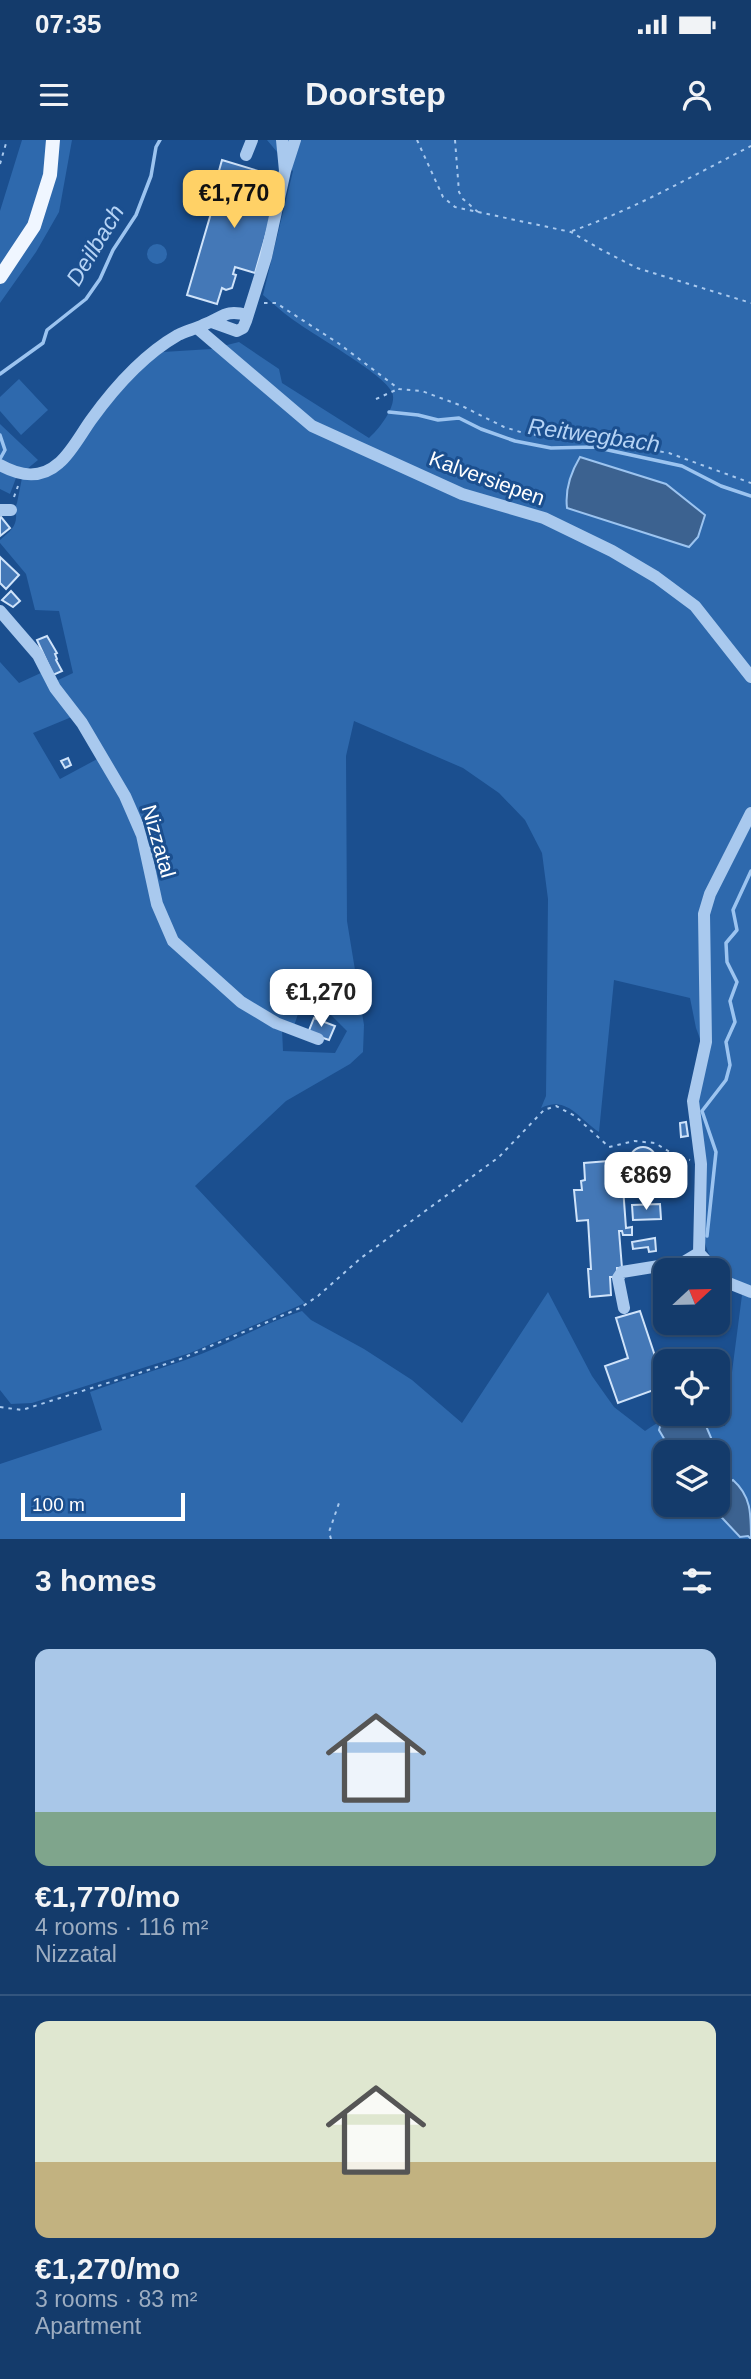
<!DOCTYPE html>
<html lang="en">
<head>
<meta charset="utf-8">
<style>
	body { margin:0; font-family:Helvetica,sans-serif; background:#1d4271; color:#f1f3f6; height:100vh; display:flex; flex-direction:column; font-size:26px; white-space:nowrap }
	* { box-sizing:border-box; margin:0 }
	p { font-size:23px; color:#9dadc1 }
	.icon { flex:none; width:38px; height:38px; fill:none; stroke:currentColor; stroke-width:2; stroke-linecap:round; stroke-linejoin:round }
	.map { position:relative; height:1399px; overflow:hidden }
	.panel { display:flex; flex-direction:column; background:#143b6b; flex:1 }
	.panel>* { flex:none }
	.needle { width:46px; rotate:68deg }
	.controls { position:absolute; left:653px; top:1118px; display:grid; gap:14px }
	.controls a { display:grid; place-items:center; width:77px; height:77px; border-radius:14px; background:#143b6b; box-shadow:0 2px 5px #0004,0 0 0 2px #33557e; font-size:35px }
	.scale { position:absolute; left:21px; bottom:18px; width:164px; box-sizing:border-box; padding-left:7px; border:4px solid #fff; border-top:0; font-size:19px; line-height:24px; white-space:nowrap; color:#fff; -webkit-text-stroke:5px #1b4f8f; paint-order:stroke }
	.price { position:absolute; translate:-50% -60px; padding:0 16px; border-radius:14px; background:#fff; color:#222; font-size:23px; line-height:46px; filter:drop-shadow(0 2px 4px #0008) }
	.price::after { content:''; position:absolute; left:50%; top:42px; width:21px; height:16px; margin-left:-10px; background:inherit; clip-path:polygon(0 0,100% 0,50% 100%) }
	.price.active { background:#ffd166; color:#111 }
	ul { padding:0; list-style:none }
	li { display:grid; align-content:center; gap:14px; height:371px; padding:0 35px }
	li+li { border-top:2px solid #33557e }
	li span { display:grid; place-items:center; height:217px; border-radius:14px; color:#555 }
	li>.icon { margin-inline-start:auto }
	span .icon { width:126px; height:126px; fill:#fffc; stroke-width:1 }
	li b { font-size:30px }
	h2 { display:flex; justify-content:space-between; align-items:center; height:84px; padding:0 35px; font-size:30px }
	.status { display:flex; justify-content:space-between; align-items:center; height:49px; padding:0 35px; background:#143b6b; direction:ltr }
	.status svg { height:19px; fill:currentColor }
	header { display:flex; justify-content:space-between; align-items:center; height:91px; padding:0 35px; background:#143b6b; font-size:32px; font-weight:700 }
	.map>svg:first-child { display:block }
</style>
</head>
<body>
<div class="status"><b>07:35</b><svg viewBox="0 0 49 12"><path d="M0 12V9h3v3zM5 12V6h3v6zM10 12V3h3v9zM15 12V0h3v12zM26 1h20v11H26zM47 4h2v5h-2z"/></svg></div>
<header><svg class="icon" aria-label="menu" viewBox="0 0 24 24"><path d="M4 6h16M4 12h16M4 18h16"/></svg>Doorstep<svg class="icon" aria-label="person" viewBox="0 0 24 24"><circle cx="12" cy="8" r="4"/><path d="M4 21q1-7 8-7t8 7"/></svg></header>
<div class="map">
<svg width="751" height="1399" viewBox="0 0 751 1399">
	<rect width="100%" height="100%" fill="#1b4f8f"/>
	<path fill="#2e69ad" fill-rule="evenodd" d="M22,0H72L59,72L36,112L0,163V71Z
		M267,0H751V1147C686,1125 706,1074 702,1021C701,1002 695,982 695,963C695,943 707,922 708,901C711,858 704,816 707,773H701L702,904L696,888L690,858L614,840L599,992C579,979 567,955 541,968L546,956L548,759L542,713L525,680L499,653L463,628L354,581L346,616L347,781L364,885L363,912L350,924L286,961L195,1046L305,1163L190,1213L32,1263L11,1264L0,1250V522L19,543L43,532L74,576L33,593L60,639L101,617L124,657L140,695L155,764L171,802L179,813L233,859L282,889L283,911L335,913L347,891L306,850L293,889C246,870 179,819 160,771C151,747 151,719 142,694C125,640 88,586 54,542L73,533L59,471L35,470L26,434L0,403V400C12,390 19,384 15,368L17,363L22,338L44,335L60,326L113,256L145,224L163,212L211,209L239,202L279,229L282,243L369,298C378,290 398,266 392,252C384,234 312,194 292,179C282,172 273,163 263,155L293,31Z
		M147 114a10 10 0 1 1 20 0a10 10 0 1 1-20 0Z
		M19,239L48,270L21,295L0,271V257Z
		M0,284L38,320L16,338L10,354L0,349Z
		M548,1152L592,1236L614,1267L645,1291C683,1265 684,1275 725,1286L742,1155L751,1157V1399H0V1324L102,1290L90,1252C133,1236 177,1225 218,1207C246,1195 273,1180 302,1171L311,1180L364,1209L412,1240L462,1283ZM665,1312H718V1365H665Z"/>
	<path fill="#3c6290" stroke="#9cc4f0" stroke-width="2" d="M580,317L666,344L705,375L698,397L689,407L567,368C565,351 571,332 580,317Z
		M694,1274H701L717,1312H672L659,1290L661,1283Z
		M733,1340C751,1356 751,1373 751,1399L748,1396L740,1397L710,1365H718V1347Z"/>
	<g fill="none" stroke-linecap="round" stroke-linejoin="round">
		<path stroke="#9cc4f0" stroke-width="3.5" d="M0,234L43,203L47,190L86,159L100,139L113,110L136,75L151,36L156,7L160,0
			M389,272L418,275L438,280L459,278L481,289L515,301L551,308L594,307L682,326L721,346L751,356
			M0,295L5,310L0,319
			M707,1096L716,1012L702,971L726,940L730,925L726,902L735,882L730,861L737,842L727,822L726,803L737,790L733,770L751,731"/>
	</g>
	<path fill="#4478b7" stroke="#cfe3fa" stroke-width="2" d="M222,20L278,37L272,59L276,60L255,133L235,127L233,134L236,135L232,148L226,150L222,148L217,164L187,155L219,46L215,45Z
		M1,377L10,388L0,396V378Z
		M0,417L19,435L6,449L0,443Z
		M11,451L20,461L13,467L2,460Z
		M47,496L57,513L55,514L57,519L56,520L62,531L53,535L37,500Z
		M68,618L71,625L65,628L61,621Z
		M314,878L335,886L329,900L308,893Z
		M686,982L688,996L681,997L680,983Z
		M630 1020a13 13 0 1 1 26 0a13 13 0 1 1-26 0Z
		M621,1020L626,1088L632,1087V1095H623L622,1091H619L622,1128H617V1137H610L611,1155L590,1157L588,1129H591L588,1080L577,1081L574,1050H582L581,1041L585,1040L584,1023Z
		M660,1064L661,1079L633,1080L632,1065Z
		M655,1098L656,1111L649,1112L648,1107L633,1109L632,1102Z
		M640,1171L665,1246L618,1263L605,1226L628,1218L616,1178Z"/>
	<g fill="none" stroke-linecap="round" stroke-linejoin="round">
		<path stroke="#a9c9ee" stroke-width="2" stroke-dasharray="3.5 5" stroke-linecap="butt" d="M417,0L443,57L455,67L571,92L600,109L637,128L751,163
			M455,0L459,52L463,59L478,72
			M0,24L7,0
			M572,91C635,69 692,36 751,6
			M264,163H276L338,203L399,249L422,251L462,266L504,287L527,294L596,301L669,313L751,343
			M376,259L398,249
			M14,357L18,346
			M0,1267L22,1270L136,1234L178,1220L300,1168L318,1156L361,1118L499,1017L544,970L556,966L575,976L609,1007L634,1001L655,1003L673,1014L690,1020
			M331,1399L329,1392L339,1363"/>
		<path stroke="#a9c9ee" stroke-width="12" d="M282,0L285,31
			M246,15L252,0
			M212,182L237,191L243,188L246,181L266,117L285,31L295,0
			M197,188L312,286L462,354L544,378L612,411L656,437L695,466L751,537
			M0,325C20,336 40,340 59,323C71,313 81,294 91,280C114,248 143,215 178,195C186,191 195,189 203,185C223,178 224,169 247,175
			M0,370H11
			M0,471L38,515L55,548L82,583L125,656L142,695L157,764L173,801L241,862L276,883L318,899
			M699,1113L715,1130
			M718,1133L726,1142L751,1152
			M624,1168L618,1138L622,1132L684,1122L699,1113L701,1024L693,961L706,902L704,774L710,754L751,673"/>
		<path stroke="#f0f6ff" stroke-width="14" d="M0,137L34,86L50,35L53,0"/>
	</g>
	<g text-anchor="middle" dominant-baseline="central" stroke-width="6" stroke-linejoin="round" paint-order="stroke">
		<g font-size="21" fill="#fff" stroke="#1b4f8f">
			<text transform="translate(487 338) rotate(20)">Kalversiepen</text>
			<text transform="translate(159 701) rotate(74)">Nizzatal</text>
		</g>
		<g font-size="23" font-style="italic" fill="#b5d3f5" stroke="#1b4f8f">
			<text transform="translate(95 105) rotate(-59)">Deilbach</text>
			<text transform="translate(594 295) rotate(8)">Reitwegbach</text>
		</g>
	</g>
</svg>
<div class="controls">
<a><svg class="needle" viewBox="-14 -14 28 28"><path d="M0-13l5 13h-10z" fill="#e53935"/><path d="M0 13l5-13h-10z" fill="#9dadc1"/></svg></a>
<a><svg class="icon" aria-label="locate" viewBox="0 0 24 24"><circle cx="12" cy="12" r="6"/><path d="M12 2v4M12 18v4M2 12h4M18 12h4"/></svg></a>
<a><svg class="icon" aria-label="layers" viewBox="0 0 24 24"><path d="M12 4l9 5-9 5-9-5zM3 14l9 5 9-5"/></svg></a>
</div>
<div class="scale">100 m</div>
<b class="price active" style="left:234px;top:90px">€1,770</b>
<b class="price" style="left:321px;top:889px">€1,270</b>
<b class="price" style="left:646px;top:1072px">€869</b>
</div>
<section class="panel">
<h2>3 homes<svg class="icon" aria-label="filters" viewBox="0 0 24 24"><path d="M4 7h16M4 17h16"/><circle cx="9" cy="7" r="2"/><circle cx="15" cy="17" r="2"/></svg></h2>
<ul>
<li><span style="background:linear-gradient(#a9c7e8 75%,#7fa58c 0)"><svg class="icon" aria-label="home" viewBox="0 0 24 24"><path d="M3 11l9-7 9 7M6 9v11h12V9"/></svg></span><div><b>€1,770/mo</b><p>4 rooms · 116 m²</p><p>Nizzatal</p></div></li>
<li><span style="background:linear-gradient(#dfe7d0 65%,#c2b280 0)"><svg class="icon" aria-label="home" viewBox="0 0 24 24"><path d="M3 11l9-7 9 7M6 9v11h12V9"/></svg></span><div><b>€1,270/mo</b><p>3 rooms · 83 m²</p><p>Apartment</p></div></li>
</ul>
</section>
</body>
</html>
